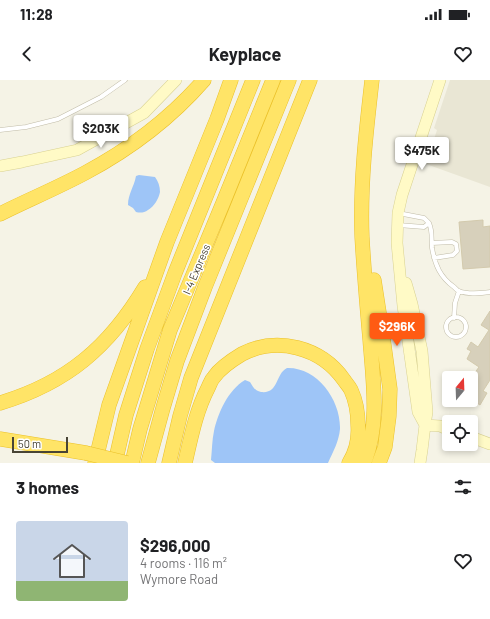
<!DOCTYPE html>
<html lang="en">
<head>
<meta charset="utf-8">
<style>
	body { margin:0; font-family:Barlow,sans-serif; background:#f6f6f6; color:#202124; height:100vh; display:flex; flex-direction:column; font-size:15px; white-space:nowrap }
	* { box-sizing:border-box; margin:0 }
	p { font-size:13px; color:#757577 }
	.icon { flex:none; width:22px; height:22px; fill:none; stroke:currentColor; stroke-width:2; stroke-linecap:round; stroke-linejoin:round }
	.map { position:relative; height:383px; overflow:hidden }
	.sheet { display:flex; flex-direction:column; background:#fff; flex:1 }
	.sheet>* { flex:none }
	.needle { width:26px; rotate:19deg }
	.buttons { position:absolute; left:442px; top:291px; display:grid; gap:8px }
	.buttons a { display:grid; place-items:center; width:36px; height:36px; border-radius:4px; background:#fff; box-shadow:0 2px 6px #0003; font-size:20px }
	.scale { position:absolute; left:12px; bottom:10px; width:56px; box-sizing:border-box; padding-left:4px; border:2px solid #484435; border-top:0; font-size:11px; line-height:14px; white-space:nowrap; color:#484435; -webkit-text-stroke:3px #fff; paint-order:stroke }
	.price { position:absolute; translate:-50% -34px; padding:0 9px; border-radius:4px; background:#fff; color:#222; font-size:13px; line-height:26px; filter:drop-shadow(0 1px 2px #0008) }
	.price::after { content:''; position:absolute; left:50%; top:24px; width:12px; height:9px; margin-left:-6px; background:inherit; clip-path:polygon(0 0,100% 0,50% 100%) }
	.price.selected { background:#ff5b13; color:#fff }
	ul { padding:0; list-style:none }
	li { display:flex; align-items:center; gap:12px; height:100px; padding:0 16px }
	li+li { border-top:1px solid #e0e0e0 }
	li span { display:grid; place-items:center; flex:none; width:112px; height:80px; border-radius:4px; color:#555 }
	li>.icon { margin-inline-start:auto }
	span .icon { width:48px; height:48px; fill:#fffc; stroke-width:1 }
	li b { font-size:17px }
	h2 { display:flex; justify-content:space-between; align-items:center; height:48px; padding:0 16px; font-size:17px }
	.status { display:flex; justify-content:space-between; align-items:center; height:28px; padding:0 20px; background:#fff; direction:ltr }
	.status svg { height:11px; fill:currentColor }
	header { display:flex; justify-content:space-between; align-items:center; height:52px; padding:0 16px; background:#fff; font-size:18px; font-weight:700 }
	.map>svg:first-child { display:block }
</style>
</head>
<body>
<div class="status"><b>11:28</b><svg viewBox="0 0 49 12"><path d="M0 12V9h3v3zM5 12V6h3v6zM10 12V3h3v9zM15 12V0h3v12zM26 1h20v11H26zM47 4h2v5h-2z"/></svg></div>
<header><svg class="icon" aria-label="back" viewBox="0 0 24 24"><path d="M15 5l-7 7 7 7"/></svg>Keyplace<svg class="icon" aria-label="heart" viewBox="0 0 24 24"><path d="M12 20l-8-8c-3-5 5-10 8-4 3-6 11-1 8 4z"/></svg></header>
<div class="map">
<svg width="490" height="383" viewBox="0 0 490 383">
	<rect width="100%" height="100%" fill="#f5f3e6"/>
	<path fill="#e9e6d4" d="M450,0H490V107L426,84L437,50L434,48Z"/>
	<path fill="#9ec5f7" d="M139,95L155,97C158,101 160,106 160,112C159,118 154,127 148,130C144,133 140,133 136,132L133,128L128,125C128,114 134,107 136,96Z
		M287,288C317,287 341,320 340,349C339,361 333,372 328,383H215L211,380C212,370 212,360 214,351C218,333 228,310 245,300L250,302C253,307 255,311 261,312C279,314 275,294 287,288Z"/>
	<path fill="#d7d0bb" stroke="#d3caad" d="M483,140V147L490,146V187L463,189L459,142Z
		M490,231V300L483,311L487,313L480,325L471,319V298L479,287L467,279L471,271L467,269L471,262L478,267L489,250L481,245Z"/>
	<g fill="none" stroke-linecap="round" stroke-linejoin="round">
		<defs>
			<path id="lane" d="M0,50L26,47L58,39L101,17L125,0
				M429,143C433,152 431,159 432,168C435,185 440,197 454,207C455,208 458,211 459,211C469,215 480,213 490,212
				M398,145L424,147L429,143L424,138L398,133
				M432,163L452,162L456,164L457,171L453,175L434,178
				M446 247a10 10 0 1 1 20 0a10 10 0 1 1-20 0Z
				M454,238L455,223L459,211"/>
			<path id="secondary" d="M0,86L22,82L77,70L144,33L176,0
				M406,203L412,224L422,271L427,332L425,345L422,370L420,383
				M425,345L418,332L403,226L397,163L398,133L402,115L440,0
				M425,345L440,346L449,350
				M471,357L490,364"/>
			<path id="highway" d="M0,134C28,120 57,108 85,93C130,69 170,39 204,0
				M374,200L383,258L390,309L389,336L385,367L379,383
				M0,323C67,303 109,267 145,207
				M0,359L86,373
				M95,383L109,325L167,162L217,39L231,0
				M115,383L126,335L147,269L175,193L253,0
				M132,383L140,349L170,250L223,123L273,0
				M148,383L163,328L177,281L205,207L289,0
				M169,383L180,336L191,298L310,0
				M185,383C191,357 196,331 208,308C210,304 211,300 214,297C221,287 232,280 242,274C277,256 321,267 344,300C346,303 349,306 351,310C356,321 358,333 358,345C359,358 356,372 349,383
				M364,383C380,345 373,300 370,260C367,226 364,192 362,157C360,104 366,52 372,0"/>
		</defs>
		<use href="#lane" stroke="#c1bca8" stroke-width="5"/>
		<use href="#secondary" stroke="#d8d192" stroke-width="12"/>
		<use href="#highway" stroke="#ebc12a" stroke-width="15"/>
		<use href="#lane" stroke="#fff" stroke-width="4"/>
		<use href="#secondary" stroke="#fffac6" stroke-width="11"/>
		<use href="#highway" stroke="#ffe467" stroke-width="14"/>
		<defs>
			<path id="highway-bridge" d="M86,373L127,383"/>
		</defs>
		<use href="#highway-bridge" stroke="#ebc12a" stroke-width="15" stroke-linecap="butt"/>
		<use href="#highway-bridge" stroke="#ffe467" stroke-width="14"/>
	</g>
	<g text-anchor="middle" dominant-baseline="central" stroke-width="3" stroke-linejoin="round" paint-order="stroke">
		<g font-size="11" fill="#484435" stroke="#fff">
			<text transform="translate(196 189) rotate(-67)">I-4 Express</text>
		</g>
	</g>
</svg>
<div class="buttons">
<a><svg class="needle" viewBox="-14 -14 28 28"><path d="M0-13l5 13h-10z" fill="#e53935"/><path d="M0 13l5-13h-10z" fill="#757577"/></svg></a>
<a><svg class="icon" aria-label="locate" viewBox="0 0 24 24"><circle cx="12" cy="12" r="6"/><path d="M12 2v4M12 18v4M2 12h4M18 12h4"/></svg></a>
</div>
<div class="scale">50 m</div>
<b class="price" style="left:101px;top:69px">$203K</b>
<b class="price" style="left:422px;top:91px">$475K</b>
<b class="price selected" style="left:397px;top:267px">$296K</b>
</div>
<section class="sheet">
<h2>3 homes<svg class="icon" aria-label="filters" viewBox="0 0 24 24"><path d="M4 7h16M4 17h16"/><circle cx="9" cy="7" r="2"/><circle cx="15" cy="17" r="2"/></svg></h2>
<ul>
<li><span style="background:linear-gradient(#c9d6e8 75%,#8fb573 0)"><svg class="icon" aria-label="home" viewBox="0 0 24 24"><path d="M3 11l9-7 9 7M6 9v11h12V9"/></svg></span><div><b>$296,000</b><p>4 rooms · 116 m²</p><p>Wymore Road</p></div><svg class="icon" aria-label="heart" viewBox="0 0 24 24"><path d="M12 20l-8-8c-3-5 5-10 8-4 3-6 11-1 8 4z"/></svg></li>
</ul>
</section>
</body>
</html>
